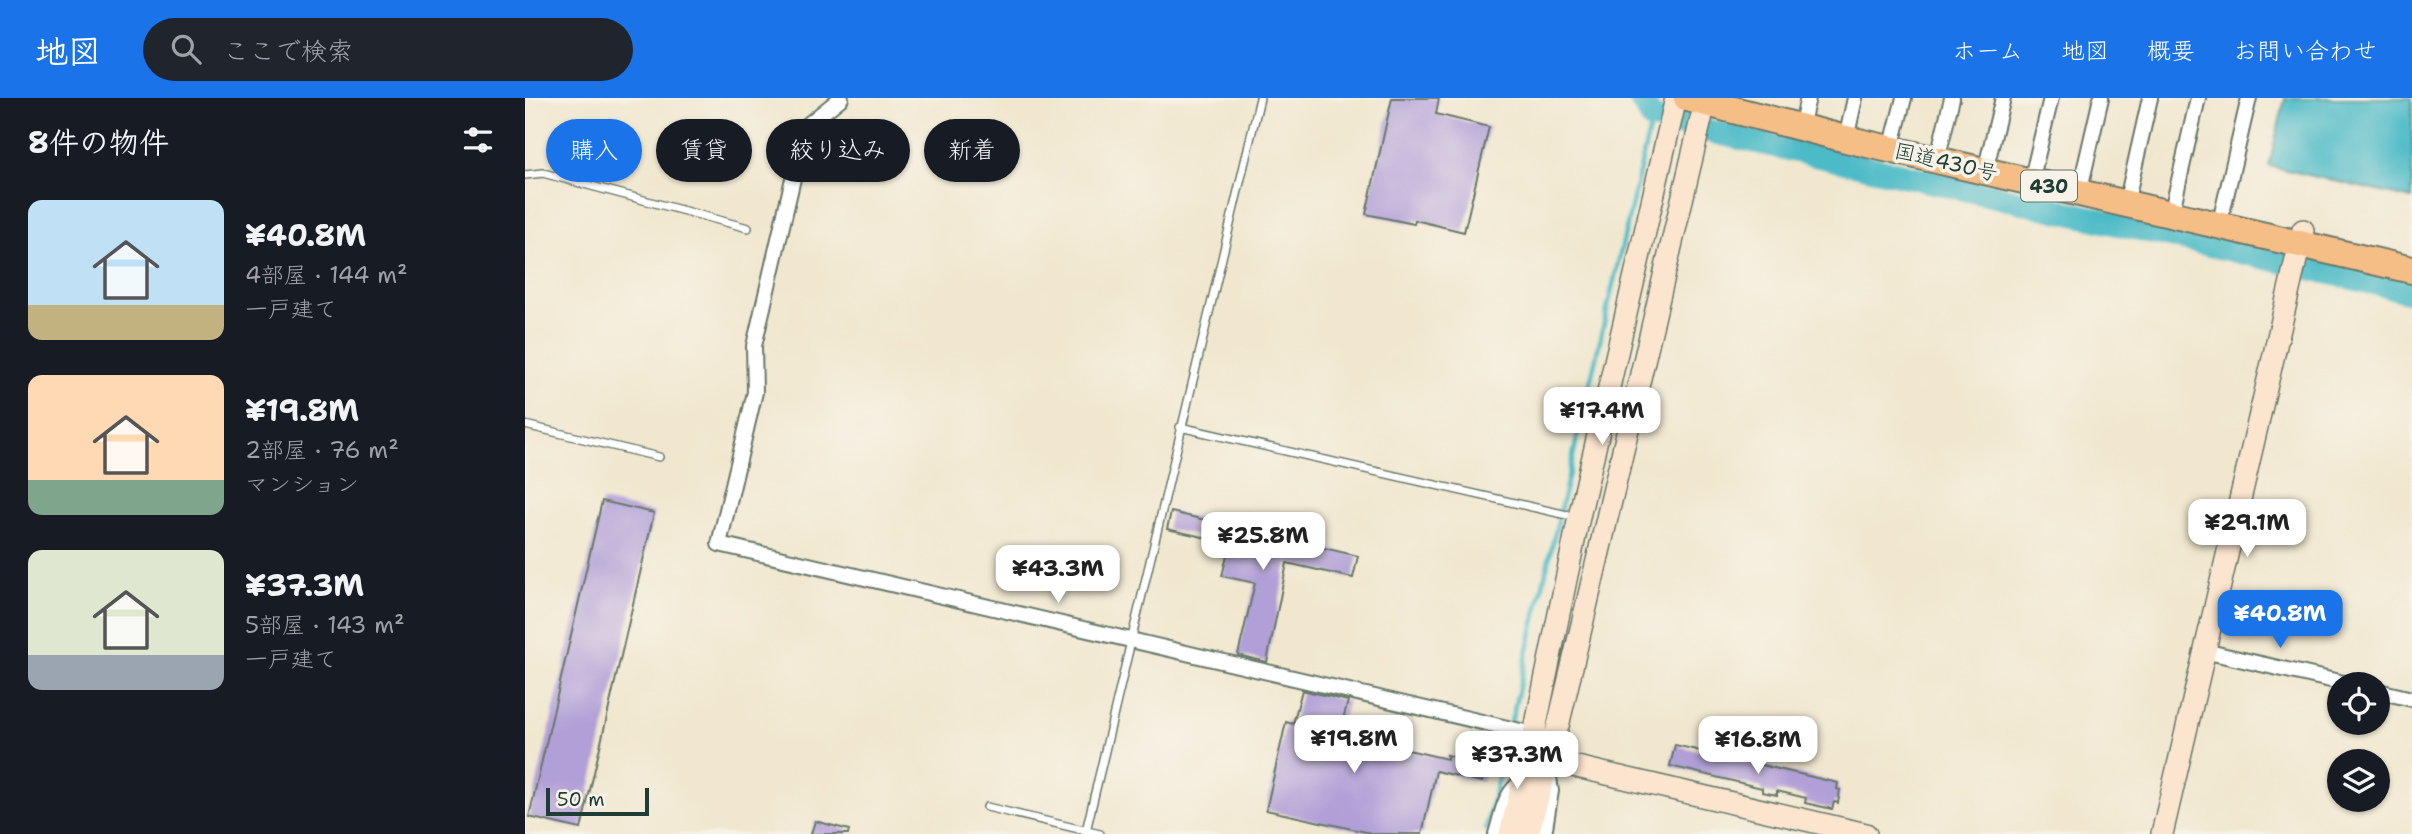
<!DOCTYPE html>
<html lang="ja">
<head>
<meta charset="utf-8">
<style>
	body { margin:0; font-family:"Shantell Sans","Klee One",sans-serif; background:#20242c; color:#f1f3f6; height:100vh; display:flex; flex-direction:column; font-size:26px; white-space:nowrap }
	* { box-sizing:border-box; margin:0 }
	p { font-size:23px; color:#9ea1a6 }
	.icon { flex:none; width:38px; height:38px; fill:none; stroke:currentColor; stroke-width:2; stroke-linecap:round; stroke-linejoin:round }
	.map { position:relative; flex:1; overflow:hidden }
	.panel { display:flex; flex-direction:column; background:#171b24; width:525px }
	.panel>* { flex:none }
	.guide { position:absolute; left:21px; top:21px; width:665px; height:63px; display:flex; gap:14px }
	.fabs { position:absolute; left:1802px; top:574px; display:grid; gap:14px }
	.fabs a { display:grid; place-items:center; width:63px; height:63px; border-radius:50%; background:#171b24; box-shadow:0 2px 5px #0004; font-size:35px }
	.scale { position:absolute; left:21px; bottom:18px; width:103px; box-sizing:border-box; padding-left:7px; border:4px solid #1f3d34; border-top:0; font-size:19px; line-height:24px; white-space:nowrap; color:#1f3d34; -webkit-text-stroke:5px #f7f3e8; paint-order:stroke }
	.price { position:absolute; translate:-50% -60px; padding:0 16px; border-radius:14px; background:#fff; color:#222; font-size:23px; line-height:46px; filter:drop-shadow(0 2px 4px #0008) }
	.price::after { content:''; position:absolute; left:50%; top:42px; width:21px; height:16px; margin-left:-10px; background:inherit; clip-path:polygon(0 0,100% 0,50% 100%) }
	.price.active { background:#1a73e8; color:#fff }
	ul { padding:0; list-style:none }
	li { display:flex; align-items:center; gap:21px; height:175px; padding:0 28px }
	li span { display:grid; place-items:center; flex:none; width:196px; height:140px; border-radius:14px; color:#555 }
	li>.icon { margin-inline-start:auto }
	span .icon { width:84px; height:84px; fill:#fffc; stroke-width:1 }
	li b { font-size:30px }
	h2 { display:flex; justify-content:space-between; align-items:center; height:84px; padding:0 28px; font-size:30px }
	.chip { padding:0 24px; border-radius:32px; background:#171b24; box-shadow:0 2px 5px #0004; font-size:24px; line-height:63px }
	.chip.active { background:#1a73e8; color:#fff }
	header { display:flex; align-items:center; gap:42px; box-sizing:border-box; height:98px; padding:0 35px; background:#1a73e8; color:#fff }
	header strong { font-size:33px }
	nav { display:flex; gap:38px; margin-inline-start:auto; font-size:24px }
	.search { width:490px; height:63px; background:#20242c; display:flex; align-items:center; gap:18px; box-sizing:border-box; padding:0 24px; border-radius:38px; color:#9ea1a6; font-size:26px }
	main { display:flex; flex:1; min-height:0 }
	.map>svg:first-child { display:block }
</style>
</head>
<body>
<header>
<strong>地図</strong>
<div class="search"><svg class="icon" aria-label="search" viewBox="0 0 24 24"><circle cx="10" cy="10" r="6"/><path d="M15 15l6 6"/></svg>ここで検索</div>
<nav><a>ホーム</a><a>地図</a><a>概要</a><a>お問い合わせ</a></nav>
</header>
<main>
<section class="panel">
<h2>8件の物件<svg class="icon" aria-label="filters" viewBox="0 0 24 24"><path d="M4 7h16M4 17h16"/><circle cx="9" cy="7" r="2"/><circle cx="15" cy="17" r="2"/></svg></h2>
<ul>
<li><span style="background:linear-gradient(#bfe0f5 75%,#c2b280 0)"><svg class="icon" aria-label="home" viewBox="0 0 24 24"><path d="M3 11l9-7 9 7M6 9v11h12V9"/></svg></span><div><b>¥40.8M</b><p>4部屋 · 144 m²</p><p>一戸建て</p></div></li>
<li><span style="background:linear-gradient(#ffd9b3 75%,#7fa58c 0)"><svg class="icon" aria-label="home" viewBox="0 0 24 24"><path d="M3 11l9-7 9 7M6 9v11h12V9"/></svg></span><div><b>¥19.8M</b><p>2部屋 · 76 m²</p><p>マンション</p></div></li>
<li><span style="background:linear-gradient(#dfe7d0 75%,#9aa5b1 0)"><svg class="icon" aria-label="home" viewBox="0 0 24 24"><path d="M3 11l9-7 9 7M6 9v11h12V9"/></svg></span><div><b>¥37.3M</b><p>5部屋 · 143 m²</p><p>一戸建て</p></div></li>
</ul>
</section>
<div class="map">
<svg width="1887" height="736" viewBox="0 0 1887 736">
	<rect width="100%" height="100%" fill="#f7f3e8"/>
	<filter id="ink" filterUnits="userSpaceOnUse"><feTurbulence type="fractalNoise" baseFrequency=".0143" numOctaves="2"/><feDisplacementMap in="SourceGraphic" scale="14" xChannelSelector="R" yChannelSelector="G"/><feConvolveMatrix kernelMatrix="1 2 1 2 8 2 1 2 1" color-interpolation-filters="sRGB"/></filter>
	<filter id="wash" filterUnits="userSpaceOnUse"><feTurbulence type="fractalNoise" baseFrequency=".00686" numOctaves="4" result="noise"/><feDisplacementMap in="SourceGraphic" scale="28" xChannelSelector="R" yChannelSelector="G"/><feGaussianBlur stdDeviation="1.57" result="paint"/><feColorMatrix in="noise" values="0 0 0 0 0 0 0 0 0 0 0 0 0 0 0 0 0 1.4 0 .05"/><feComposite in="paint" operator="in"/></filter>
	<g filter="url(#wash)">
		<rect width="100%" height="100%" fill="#f1e7cf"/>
		<path fill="#4dbbc7" stroke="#367c7e" stroke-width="2" d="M1760,0H1887V101L1744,68Z"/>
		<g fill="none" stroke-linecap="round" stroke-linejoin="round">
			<path stroke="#4dbbc7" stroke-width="4.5" d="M1148,33L1167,37
				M1179,40L1761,173
				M1772,177L1887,204
				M961,731L1125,28"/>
			<path stroke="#4dbbc7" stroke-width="24" d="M1115,0L1127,20L1887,193"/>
		</g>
		<g id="blocks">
			<path fill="#b19fd7" d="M867,0H914L911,16L964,29L939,134L890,122L889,126L841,116Z
				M77,403L129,415L56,731L4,719Z
				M646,414L833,458L828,480L762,465L742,564L713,557L730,485L697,478L705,445L642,431Z
				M777,592L823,603L814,636L922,661V657L961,666L957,684L911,673L897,736H850L741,712L761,624L768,626Z
				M1150,647L1313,685L1312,691L1315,692L1313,705L1309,704L1307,711L1280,705L1281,700L1252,693V697L1237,694V690L1145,668Z
				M290,723L324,732L323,736H286Z"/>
		</g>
	</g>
	<g filter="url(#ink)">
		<use href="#blocks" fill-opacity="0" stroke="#68786a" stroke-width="2"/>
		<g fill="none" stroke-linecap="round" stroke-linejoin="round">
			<defs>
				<path id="lane" d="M0,77L18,75L223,130
					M0,327L134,359
					M655,329L1051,419
					M462,709L575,736
					M561,733L735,0"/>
				<path id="street" d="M316,0L280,29L229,248L230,294L194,446L1017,638
					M1276,29L1283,0
					M1321,41L1330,0
					M1366,51L1379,0
					M1412,62L1427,0
					M1460,73L1478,0
					M1506,84L1526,0
					M1554,95L1576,0
					M1601,106L1625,0
					M1646,117L1673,0
					M1694,128L1724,0
					M1679,553L1823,586
					M1853,593L1887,601
					M971,736C977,717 979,694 998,683
					M1019,736L1026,693L1023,673"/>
				<path id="secondary" d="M1009,659L1341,736
					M985,736L1009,636L1054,419L1151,0
					M1003,736L1034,624L1181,0
					M1637,736L1778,132"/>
				<path id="highway" d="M1162,0L1321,41L1887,172"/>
			</defs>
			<use href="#lane" stroke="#68786a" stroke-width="10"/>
			<use href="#street" stroke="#68786a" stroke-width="18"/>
			<use href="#secondary" stroke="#68786a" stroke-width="24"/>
			<use href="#highway" stroke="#68786a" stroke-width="30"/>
			<use href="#lane" stroke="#fff" stroke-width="7"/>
			<use href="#street" stroke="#fff" stroke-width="14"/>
			<use href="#secondary" stroke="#fbe5cf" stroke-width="21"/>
			<use href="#highway" stroke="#f6be87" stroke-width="26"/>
		</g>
	</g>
	<g text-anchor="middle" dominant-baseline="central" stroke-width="7" stroke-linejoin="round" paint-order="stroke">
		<rect fill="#f7f3e8" stroke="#60746a" stroke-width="2" x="1496" y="72.5" width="56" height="31" rx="5"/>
		<g font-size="19" font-weight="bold" fill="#1f3d34">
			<text x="1524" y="88">430</text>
		</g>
		<g font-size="21" fill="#1f3d34" stroke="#f7f3e8">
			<text transform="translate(1421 64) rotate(13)">国道430号</text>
		</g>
	</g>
</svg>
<div class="fabs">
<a><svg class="icon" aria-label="locate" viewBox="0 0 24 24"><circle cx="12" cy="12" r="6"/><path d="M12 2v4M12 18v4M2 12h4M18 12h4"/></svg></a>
<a><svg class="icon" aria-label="layers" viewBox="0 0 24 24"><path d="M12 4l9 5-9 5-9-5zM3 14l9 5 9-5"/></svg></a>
</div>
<div class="scale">50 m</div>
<b class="price" style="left:1077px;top:349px">¥17.4M</b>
<b class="price" style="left:1722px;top:461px">¥29.1M</b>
<b class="price" style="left:738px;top:474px">¥25.8M</b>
<b class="price" style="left:533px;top:507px">¥43.3M</b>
<b class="price active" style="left:1755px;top:552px">¥40.8M</b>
<b class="price" style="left:829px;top:677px">¥19.8M</b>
<b class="price" style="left:1233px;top:678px">¥16.8M</b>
<b class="price" style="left:992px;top:693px">¥37.3M</b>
<div class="guide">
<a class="chip active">購入</a>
<a class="chip">賃貸</a>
<a class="chip">絞り込み</a>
<a class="chip">新着</a>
</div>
</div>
</main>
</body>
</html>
